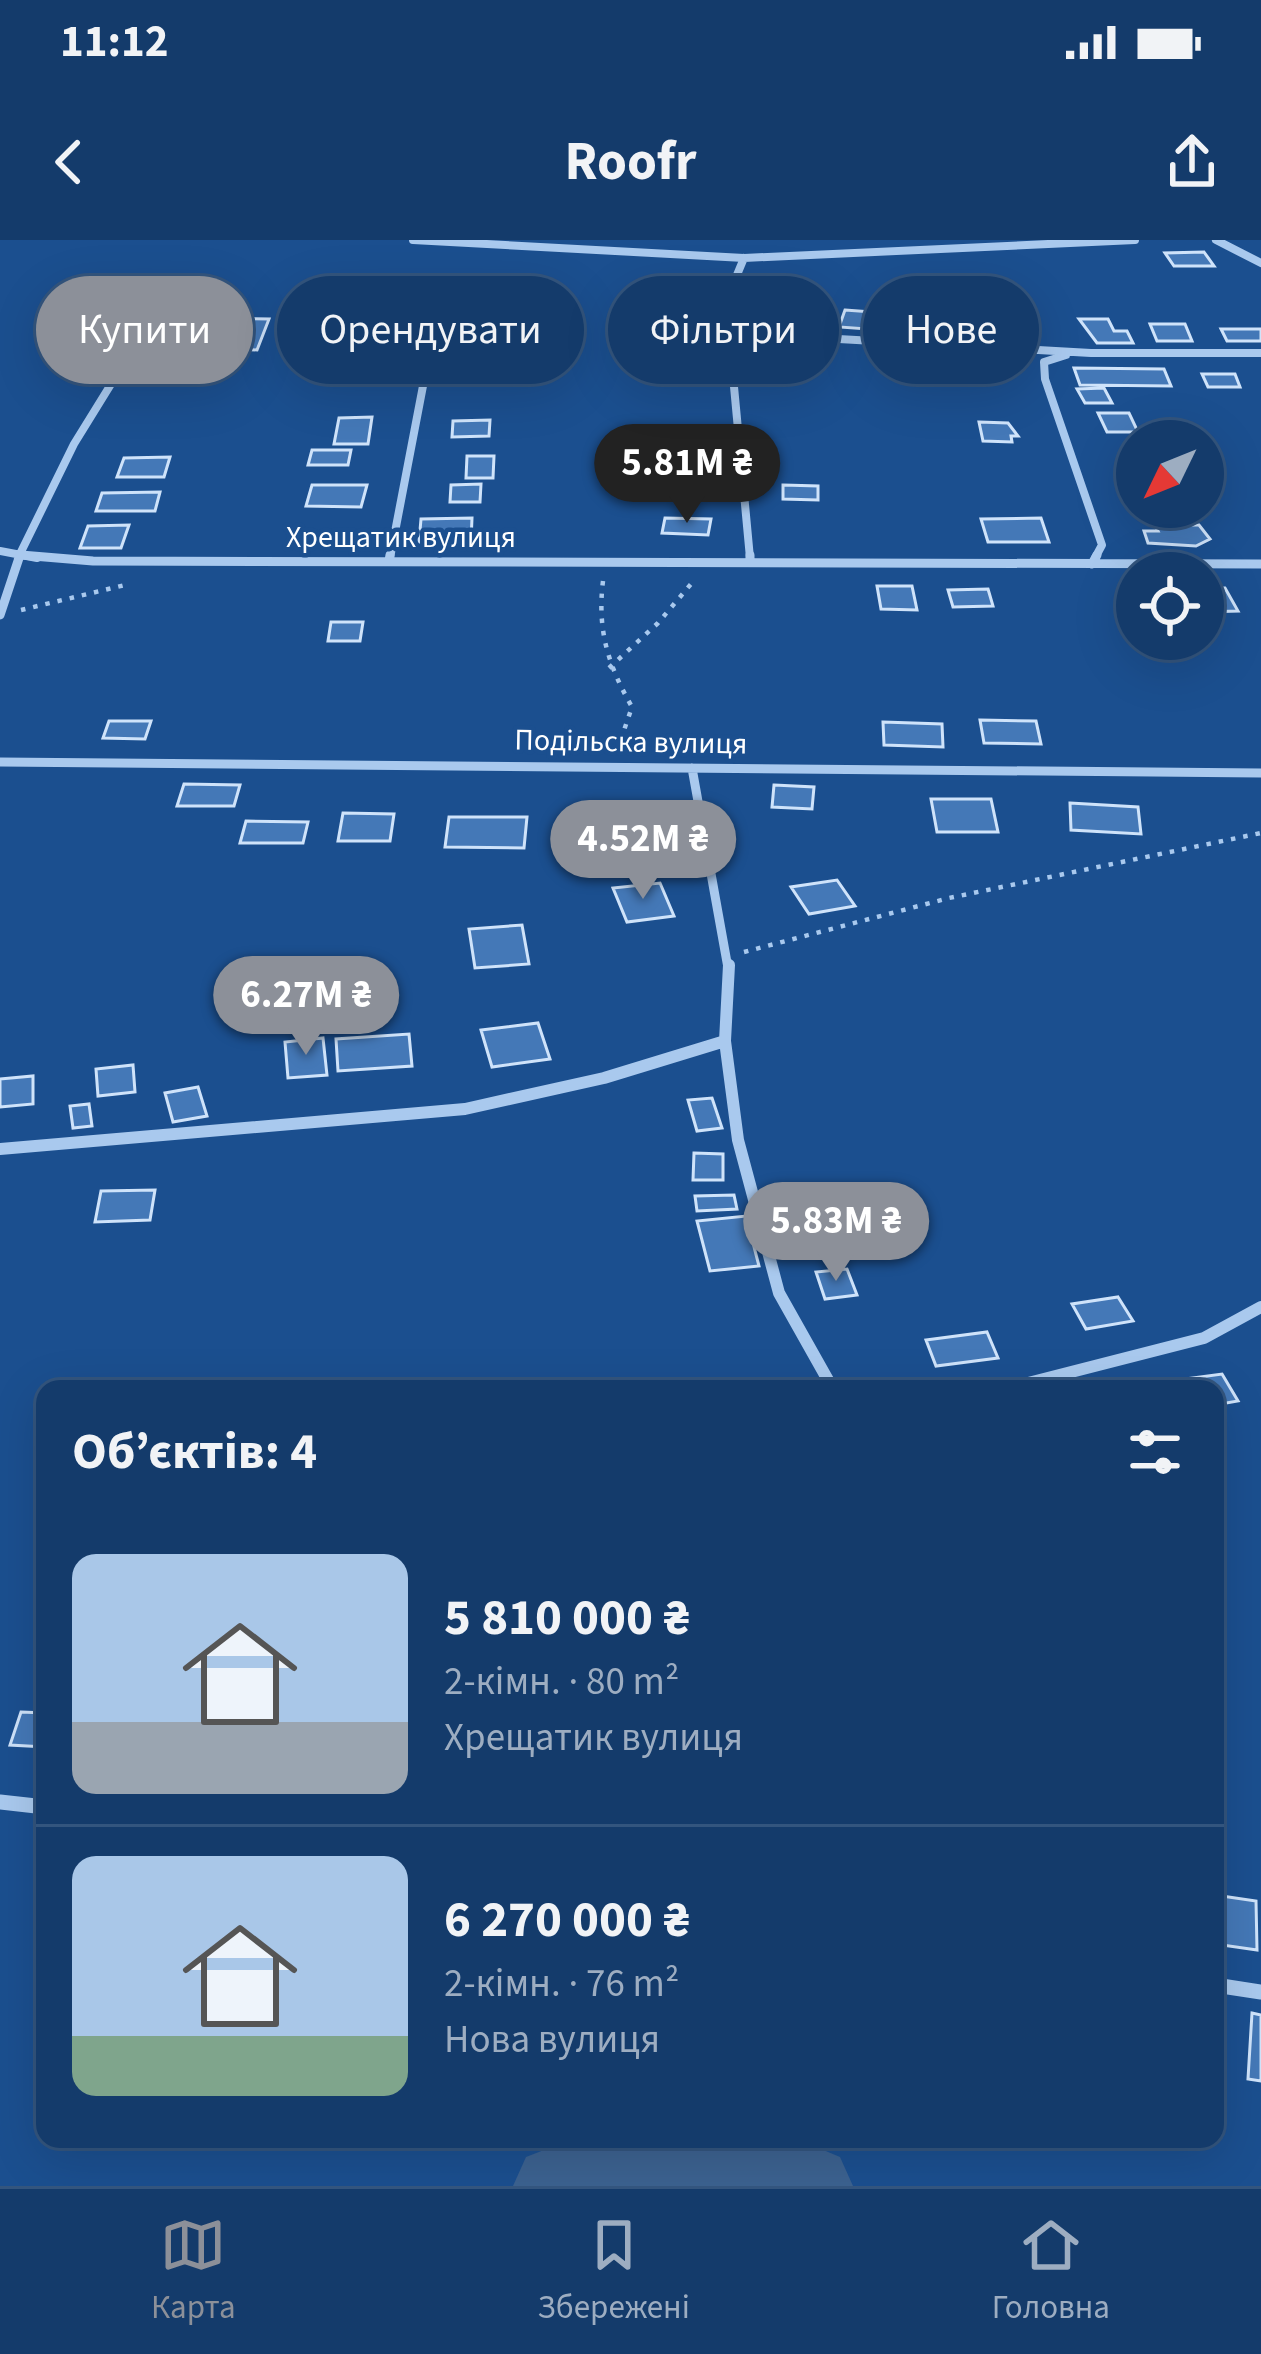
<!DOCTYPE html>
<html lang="uk">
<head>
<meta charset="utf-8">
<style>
	body { margin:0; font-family:"Source Sans 3",sans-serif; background:#214673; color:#f1f3f6; height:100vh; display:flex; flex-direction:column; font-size:45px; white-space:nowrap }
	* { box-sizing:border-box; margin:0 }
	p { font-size:39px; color:#9dadc1 }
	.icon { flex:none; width:66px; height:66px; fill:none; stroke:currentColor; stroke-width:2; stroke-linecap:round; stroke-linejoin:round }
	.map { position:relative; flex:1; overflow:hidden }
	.side { position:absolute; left:36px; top:1140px; width:1188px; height:768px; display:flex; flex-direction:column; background:#143b6b; border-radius:24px; box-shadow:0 12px 48px #0002,0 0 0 3px #33557e }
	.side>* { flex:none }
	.top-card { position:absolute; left:36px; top:36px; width:1191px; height:108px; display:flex; gap:24px }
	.needle { width:78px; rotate:227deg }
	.buttons { position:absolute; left:1116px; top:180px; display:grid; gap:24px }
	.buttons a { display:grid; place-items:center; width:108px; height:108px; border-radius:50%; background:#143b6b; box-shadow:0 12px 48px #0002,0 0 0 3px #33557e; font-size:60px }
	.price { position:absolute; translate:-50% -102px; padding:0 27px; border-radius:42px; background:#8c9099; color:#fff; font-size:39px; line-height:78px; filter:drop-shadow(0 3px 6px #0008) }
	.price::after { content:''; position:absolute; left:50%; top:72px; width:36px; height:27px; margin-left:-18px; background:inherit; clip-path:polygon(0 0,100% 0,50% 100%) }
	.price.selected { background:#222; color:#fff }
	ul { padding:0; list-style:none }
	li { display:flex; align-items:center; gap:36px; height:300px; padding:0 36px }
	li+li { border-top:3px solid #33557e }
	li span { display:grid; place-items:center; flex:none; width:336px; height:240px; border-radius:24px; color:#555 }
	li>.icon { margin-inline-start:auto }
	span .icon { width:144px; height:144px; fill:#fffc; stroke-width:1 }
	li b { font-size:51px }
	h2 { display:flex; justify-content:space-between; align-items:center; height:144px; padding:0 36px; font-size:51px }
	.pill { padding:0 42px; border-radius:54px; background:#143b6b; box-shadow:0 12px 48px #0002,0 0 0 3px #33557e; font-size:42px; line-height:108px }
	.pill.selected { background:#8c9099; color:#fff }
	.status { display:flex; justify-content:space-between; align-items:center; height:84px; padding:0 60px; background:#143b6b; direction:ltr }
	.status svg { height:33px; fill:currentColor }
	header { display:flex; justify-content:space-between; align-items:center; height:156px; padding:0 36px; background:#143b6b; font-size:54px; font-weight:700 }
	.tab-bar { display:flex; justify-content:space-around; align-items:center; height:168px; border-top:3px solid #33557e; background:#143b6b; font-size:33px; color:#9dadc1 }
	.tab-bar a { display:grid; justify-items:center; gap:6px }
	.tab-bar .selected { color:#8c9099 }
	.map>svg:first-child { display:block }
</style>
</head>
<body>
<div class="status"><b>11:12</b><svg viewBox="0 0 49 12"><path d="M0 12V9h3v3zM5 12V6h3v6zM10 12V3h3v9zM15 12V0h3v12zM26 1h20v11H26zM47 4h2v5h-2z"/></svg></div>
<header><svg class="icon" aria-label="back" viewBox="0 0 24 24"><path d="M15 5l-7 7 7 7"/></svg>Roofr<svg class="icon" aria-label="share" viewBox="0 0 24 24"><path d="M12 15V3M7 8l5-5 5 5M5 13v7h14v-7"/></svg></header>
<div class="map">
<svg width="1261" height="1946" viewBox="0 0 1261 1946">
	<rect width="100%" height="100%" fill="#1b4f8f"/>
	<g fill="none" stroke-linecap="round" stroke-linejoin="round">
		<path fill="#3c6290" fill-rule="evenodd" d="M601,1899H797L840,1917L853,1946H513L526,1917L557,1905Z"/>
	</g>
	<path fill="#4478b7" stroke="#cfe3fa" stroke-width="3" d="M1204,12L1214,26H1174L1165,13Z
		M73,42H108L103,57H67Z
		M646,54H692V64L647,63V70H630L631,58H646Z
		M845,70L900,74L895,91L839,87Z
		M201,78L269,79L257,110L234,109L242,90L196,89Z
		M1079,79H1108L1114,91H1127L1133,103H1097Z
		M389,80L386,97H330L333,81Z
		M100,83L93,102H41L49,84Z
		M1150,84H1185L1192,101H1157Z
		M1221,89H1261V101H1227Z
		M475,93H508V111H473Z
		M899,109L953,114L947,130L893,126Z
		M336,118H368L364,141H332Z
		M509,127V141H469L470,128Z
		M666,127H706L708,144H668Z
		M1074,128L1164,129L1171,146L1080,145Z
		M1202,134H1235L1240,147H1208Z
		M1104,148L1112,163H1085L1077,149Z
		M1098,173H1129L1138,192H1107Z
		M372,177L368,204H334L339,178Z
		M490,180L489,196L452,197L453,181Z
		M979,182L1008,183L1018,196H1011L1012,202L983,201Z
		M663,187H710L712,205H665Z
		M312,210H351L348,225H308Z
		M467,216H494L493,238H466Z
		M170,217L164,237H117L124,218Z
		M481,244L480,262H450L451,245Z
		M312,245H367L361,267L306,266Z
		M783,245L818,246V260L783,259Z
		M160,252L155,271H96L102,253Z
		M472,278L471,302H419L421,279Z
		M665,278L711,279L708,295L662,293Z
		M1041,278L1049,302H988L981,279Z
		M129,285L121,308H80L88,286Z
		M1155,285H1199L1210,299L1196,306L1148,303L1144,291H1158Z
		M877,346H912L917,370L881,369Z
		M1203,348H1225L1238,371L1203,372Z
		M988,349L993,366L953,367L948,350Z
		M331,382H363L360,401H328Z
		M980,480L1036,481L1041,504L984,503Z
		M109,481H151L145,499L103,498Z
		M883,482L942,484L943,507L884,505Z
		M184,544L240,545L234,566H177Z
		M774,545L814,547L812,569L772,567Z
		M931,559H991L998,592H937Z
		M1070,563L1138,567L1141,594L1071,590Z
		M343,573L394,574L390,601H338Z
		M449,577H527L524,608L445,607Z
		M246,581L308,582L303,603H240Z
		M837,640L855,666L809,674L791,647Z
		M660,643L674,676L627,682L613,648Z
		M522,685L529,724L475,728L469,689Z
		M538,783L550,819L492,827L481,790Z
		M409,794L412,826L338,831L336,799Z
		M323,798L327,835L288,838L285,802Z
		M133,825L135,852L98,856L96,829Z
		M33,836V864L0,867V839Z
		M198,847L207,876L173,882L165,853Z
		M712,858L722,888L697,891L688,860Z
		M89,864L92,886L73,888L70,866Z
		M694,913L723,914V940H693Z
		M155,950L150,980L95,982L101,951Z
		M734,955L737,969L697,971L695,956Z
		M746,976L759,1026L710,1031L697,981Z
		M847,1029L857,1055L825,1059L816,1032Z
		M1118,1057L1133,1081L1086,1089L1072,1064Z
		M987,1092L998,1118L936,1126L926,1100Z
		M1222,1134L1238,1161L1215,1165V1149H1183L1178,1140Z
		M21,1472L45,1473V1507L10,1505Z
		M1215,1655L1256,1661L1257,1710L1215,1704Z
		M1252,1773L1261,1775V1841L1248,1839Z"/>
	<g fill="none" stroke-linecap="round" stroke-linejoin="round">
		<path stroke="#a9c9ee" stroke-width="4.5" stroke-dasharray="4.5 8" stroke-linecap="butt" d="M603,341C597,390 608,425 632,467L621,499L629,507
			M21,370L125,345
			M609,428L658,383L691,344
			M744,712L949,658L1261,593"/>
		<path stroke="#a9c9ee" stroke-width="8" d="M413,0L744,18L1135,0
			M1216,0L1261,23
			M744,18L722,71L729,93L750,318
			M729,93L1091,113H1261
			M1066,115L1044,122L1045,139L1102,305L1095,318
			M0,311L37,318
			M18,318L74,204L168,52
			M390,318L441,52"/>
		<path stroke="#a9c9ee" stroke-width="9" d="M21,315L93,321L1261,324
			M750,315V320
			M389,321L390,315
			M1092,324L1097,315
			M0,375L20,315
			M0,522L1261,533
			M692,528L728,728"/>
		<path stroke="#a9c9ee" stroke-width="12" d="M729,725L725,801L738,900L779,1053L833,1149
			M0,909L465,869L604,838L725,801
			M1005,1149L1204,1098L1261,1067"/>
		<path stroke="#a9c9ee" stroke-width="15" d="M0,1562L45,1567
			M1215,1745L1261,1752"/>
	</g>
	<g text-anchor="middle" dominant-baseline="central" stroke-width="9" stroke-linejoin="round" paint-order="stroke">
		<g font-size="30" fill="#fff" stroke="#1b4f8f">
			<text x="401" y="297">Хрещатик вулиця</text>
			<text transform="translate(631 502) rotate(1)">Подільска вулиця</text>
		</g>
	</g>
</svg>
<div class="buttons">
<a><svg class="needle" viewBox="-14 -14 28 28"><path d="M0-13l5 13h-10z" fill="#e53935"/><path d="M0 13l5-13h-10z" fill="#9dadc1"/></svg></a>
<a><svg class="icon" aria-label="locate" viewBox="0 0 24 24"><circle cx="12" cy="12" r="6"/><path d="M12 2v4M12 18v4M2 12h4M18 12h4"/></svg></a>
</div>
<b class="price selected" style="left:687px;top:286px">5.81M ₴</b>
<b class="price" style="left:643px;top:662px">4.52M ₴</b>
<b class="price" style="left:306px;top:818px">6.27M ₴</b>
<b class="price" style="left:836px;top:1044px">5.83M ₴</b>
<div class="top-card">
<a class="pill selected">Купити</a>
<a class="pill">Орендувати</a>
<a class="pill">Фільтри</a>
<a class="pill">Нове</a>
</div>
<section class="side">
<h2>Об’єктів: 4<svg class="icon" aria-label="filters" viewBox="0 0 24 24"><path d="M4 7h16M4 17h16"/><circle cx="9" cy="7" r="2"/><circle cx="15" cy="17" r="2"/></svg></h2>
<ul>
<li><span style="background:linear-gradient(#a9c7e8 70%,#9aa5b1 0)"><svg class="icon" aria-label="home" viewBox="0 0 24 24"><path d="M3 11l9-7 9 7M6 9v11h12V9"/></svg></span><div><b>5 810 000 ₴</b><p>2-кімн. · 80 m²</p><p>Хрещатик вулиця</p></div></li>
<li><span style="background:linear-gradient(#a9c7e8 75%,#7fa58c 0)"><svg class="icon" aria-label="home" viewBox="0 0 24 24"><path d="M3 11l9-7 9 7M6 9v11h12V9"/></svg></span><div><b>6 270 000 ₴</b><p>2-кімн. · 76 m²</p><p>Нова вулиця</p></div></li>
</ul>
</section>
</div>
<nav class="tab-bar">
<a class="selected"><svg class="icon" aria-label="map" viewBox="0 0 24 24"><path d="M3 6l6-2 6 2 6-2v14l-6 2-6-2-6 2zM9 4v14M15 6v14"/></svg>Карта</a>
<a><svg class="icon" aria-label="saved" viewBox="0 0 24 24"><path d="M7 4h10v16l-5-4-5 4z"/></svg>Збережені</a>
<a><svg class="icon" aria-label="home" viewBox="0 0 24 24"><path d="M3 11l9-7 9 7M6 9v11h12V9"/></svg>Головна</a>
</nav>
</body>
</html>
